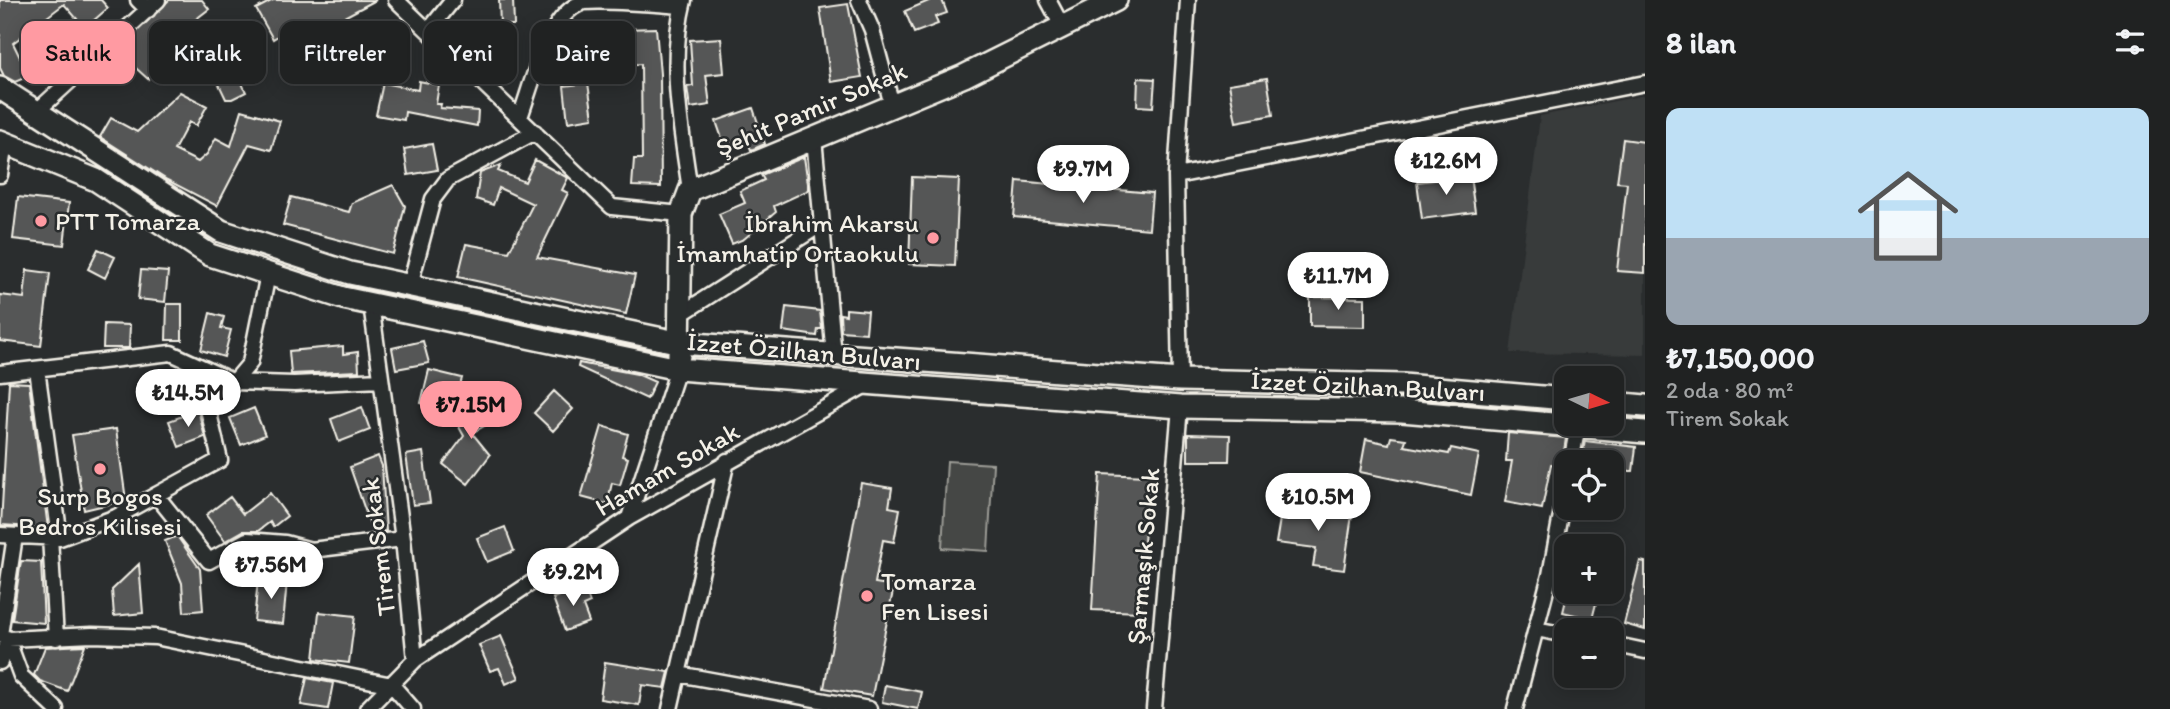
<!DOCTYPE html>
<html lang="tr">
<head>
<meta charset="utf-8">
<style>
	body { margin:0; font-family:Itim,sans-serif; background:#2d2f2f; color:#f1f3f6; height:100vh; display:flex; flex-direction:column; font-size:26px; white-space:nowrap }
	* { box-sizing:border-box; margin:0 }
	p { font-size:23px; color:#a2a4a5 }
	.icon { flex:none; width:38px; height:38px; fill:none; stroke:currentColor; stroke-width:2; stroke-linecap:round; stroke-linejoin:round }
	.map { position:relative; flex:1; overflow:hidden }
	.panel { display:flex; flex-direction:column; background:#202222; width:525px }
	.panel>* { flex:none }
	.banner { position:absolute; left:21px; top:21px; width:665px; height:63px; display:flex; gap:14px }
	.needle { width:46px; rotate:95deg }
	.tools { position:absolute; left:1554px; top:366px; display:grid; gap:14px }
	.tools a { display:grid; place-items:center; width:70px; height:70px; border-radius:14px; background:#202222; box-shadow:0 4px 18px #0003,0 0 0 2px #3d3f40; font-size:35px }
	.price { position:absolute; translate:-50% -60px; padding:0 16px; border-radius:24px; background:#fff; color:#222; font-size:23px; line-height:46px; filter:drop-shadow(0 2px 4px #0008) }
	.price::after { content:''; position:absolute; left:50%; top:42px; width:21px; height:16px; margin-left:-10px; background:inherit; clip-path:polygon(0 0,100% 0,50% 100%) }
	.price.on { background:#ff9aa2; color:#111 }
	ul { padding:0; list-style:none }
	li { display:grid; align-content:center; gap:14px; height:371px; padding:0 21px }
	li+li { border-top:2px solid #3d3f40 }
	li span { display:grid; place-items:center; height:217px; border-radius:14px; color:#555 }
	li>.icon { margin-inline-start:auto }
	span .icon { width:126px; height:126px; fill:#fffc; stroke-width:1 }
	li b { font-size:30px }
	h2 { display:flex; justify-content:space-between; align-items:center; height:84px; padding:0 21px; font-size:30px }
	.chip { padding:0 24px; border-radius:14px; background:#202222; box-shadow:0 4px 18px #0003,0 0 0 2px #3d3f40; font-size:24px; line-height:63px }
	.chip.on { background:#ff9aa2; color:#111 }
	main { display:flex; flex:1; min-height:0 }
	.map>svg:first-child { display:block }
</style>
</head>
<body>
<main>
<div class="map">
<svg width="1645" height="709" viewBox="0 0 1645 709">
	<rect width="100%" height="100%" fill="#2a2d2e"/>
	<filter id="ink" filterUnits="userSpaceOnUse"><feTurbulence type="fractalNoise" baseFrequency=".0143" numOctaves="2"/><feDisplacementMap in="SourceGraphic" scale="14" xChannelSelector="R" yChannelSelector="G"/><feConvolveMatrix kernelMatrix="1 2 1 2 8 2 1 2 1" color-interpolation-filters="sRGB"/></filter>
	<g filter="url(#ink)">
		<path fill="#373a3a" d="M1645,95V355L1510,353L1540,116Z"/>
		<path fill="#444645" stroke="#9c9c96" stroke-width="2" d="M947,461L993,464L988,551L942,548Z"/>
		<path fill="#555756" stroke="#f4f1e8" stroke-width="2" d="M0,0H101L108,8L85,28L64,4L13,43L29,76L15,82L4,76L0,68Z
			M169,0H202L209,9L182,30L193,43L173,58L171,54L148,79L117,51Z
			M273,0H376L331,24L366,53L346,78L281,34L273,39L256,9Z
			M499,0H513L514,25H500Z
			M931,0H942L947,13L935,17L938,24L914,33L905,11Z
			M848,4L862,77L831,82L820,8Z
			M656,28L660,74L661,187L632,186L634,159H642L641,64L626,65L624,29Z
			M721,38L724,73L706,75L710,105L690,108L687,87L693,86L690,40Z
			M225,46L246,92L232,99H226L205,55Z
			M1138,78L1155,79L1153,107L1137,106Z
			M1267,78L1273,115L1236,122L1229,84Z
			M419,81L439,85L436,104H441L440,108L478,111L477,126L405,112L404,120L376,115L383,83L418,90Z
			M588,83L593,118L568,122L564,86Z
			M180,92L207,106L196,126L189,122L174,150L198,162L207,154L216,138L231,146L242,110L280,121L271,150L249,144L217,206L167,180L100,137L111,118L137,132Z
			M753,108L765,144L751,150L748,142L726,150L716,121Z
			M1623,139L1645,142V273L1617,271L1627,183L1617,182Z
			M432,144L437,170L408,175L404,149Z
			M804,157L809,190L774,206L776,212L744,239L732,244L719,214L745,203L740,191L764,180L761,175Z
			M535,160L568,178L562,190L568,193L537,257L635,275L626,314L458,277L466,244L509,252L533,204L499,188L493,205L476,199L480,173L501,165L498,171L525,182Z
			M1470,176L1475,212L1422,219L1417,182Z
			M912,177L959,179L955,266L909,264Z
			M1017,181L1152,193L1149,229L1014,217Z
			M393,185L405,206L393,254L283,225L291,197L349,212L352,203Z
			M18,197L69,203L64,245L13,239Z
			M98,249L115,257L105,278L88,269Z
			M27,270L50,273L41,346L0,341V295L24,298Z
			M141,270L168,272L165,302L138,299Z
			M1310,297L1365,298V327L1310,326Z
			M167,304H182V340H166Z
			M786,307L820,311L822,329H818L817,336L783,331Z
			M846,309L868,311L866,333L841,331L840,314L846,315Z
			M210,313L224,317L221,328L231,330L224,357L201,350Z
			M104,324L130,325L129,348H103Z
			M423,341L429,363L396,369L392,348Z
			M343,346V354L358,352L359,371L291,374L289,351Z
			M579,363L637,374L655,382L647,399L578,367Z
			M429,370L462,378L453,411L421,403Z
			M9,382L29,383L48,528L1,525Z
			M554,391L573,409L553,431L534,413Z
			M490,398L500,417L472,433L490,455L468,484L443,464L464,436L454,418Z
			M362,407L370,430L339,442L331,419Z
			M254,408L265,435L241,445L230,418Z
			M198,410L205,437L179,447L169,421Z
			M602,426L628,434L622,456L628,458L620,485L612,483L607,504L581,497Z
			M116,429L126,500L84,510L72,435Z
			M1508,433L1566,438L1562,465L1551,464L1542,509L1505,502L1512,461H1506Z
			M1188,434L1230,435L1229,461H1188Z
			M1391,437L1406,439L1404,446L1449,454L1451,448L1479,454L1471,495L1360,472L1366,439L1389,444Z
			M1585,441L1636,447L1633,471H1625L1620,502L1612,501V462H1581Z
			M423,452L430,503L413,505L406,455Z
			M378,456L382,466L386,531L373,533L350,467Z
			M1100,474L1148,476L1140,612L1092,610Z
			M861,483L892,488L889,507L900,509L894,542L883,540L875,583L894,586L872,696L824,688Z
			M270,493L287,516L273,527L270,522L258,531H243L225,541L206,515L230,497L243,514Z
			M1323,504L1353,508L1344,570L1313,566L1316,548L1276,543L1282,507L1321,513Z
			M505,527L514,551L487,562L477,538Z
			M177,536L200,569L203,610L184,612L182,583L165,541Z
			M21,561L41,562L44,623L12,620Z
			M1640,561L1645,562V630L1624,624Z
			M139,564L143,613L114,616L112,590Z
			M258,579L287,581L283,624L254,621Z
			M584,587L590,603L583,606L589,622L565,631L553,598Z
			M1568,592H1599L1592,619L1563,612Z
			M319,612L355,616L349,663L314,659Z
			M501,636L519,678L506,684L499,668L490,671L479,645Z
			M85,645L67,691L40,681L34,675L45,647Z
			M605,662L669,672L665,688L642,685L639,705L600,699Z
			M307,678L333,683L328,709L301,705Z
			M885,685L922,692L918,709L882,702Z"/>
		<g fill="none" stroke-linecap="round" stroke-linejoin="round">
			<defs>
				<path id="street" d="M138,0L148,10
					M396,0L612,207L681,214
					M684,0C668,63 681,127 690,190
					M859,0L872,30L892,105
					M1048,0L1063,28
					M429,30L453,0
					M35,113L158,0
					M520,117C532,85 548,12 584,2C610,0 655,4 682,6
					M814,138L834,356
					M0,175L5,143
					M1176,176L1645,83
					M410,285L433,199L448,179L535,132
					M371,304L403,539L415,660
					M681,314L820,225
					M37,369L60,538
					M0,373L171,353L234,382L294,384L381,380
					M1180,380L1176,176L1188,0
					M1571,462L1578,426
					M156,495L209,561L247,540L285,543L311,550L403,539
					M629,518L678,369
					M0,535L60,538L116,517L220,460L207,405L234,382L250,363L268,274
					M50,537L56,638
					M1536,629L1566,635
					M0,635L15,536
					M7,638L21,676L56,709
					M1612,644L1645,651
					M0,662L8,639L92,635L155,637L392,685L413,709
					M678,674L869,709
					M367,709L415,660L629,518L866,385
					M670,709L727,461
					M1154,709L1180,407
					M1515,709L1550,575L1566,488"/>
				<path id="secondary" d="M0,88L221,231L350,273L681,343L1180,380L1403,385L1566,399
					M0,141L96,180L210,255L343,298L678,369L1180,407L1402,411L1645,432
					M679,356L681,214L690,190L964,76L1116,0
					M1612,403L1645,406"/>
			</defs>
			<use href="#street" stroke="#f4f1e8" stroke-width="19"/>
			<use href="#secondary" stroke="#f4f1e8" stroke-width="26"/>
			<use href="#street" stroke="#2a2d2e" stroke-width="14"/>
			<use href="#secondary" stroke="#2a2d2e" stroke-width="21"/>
		</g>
	</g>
	<g fill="#ff9aa2" stroke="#2a2d2e" stroke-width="2.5">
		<circle cx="41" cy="221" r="7"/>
		<circle cx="933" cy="238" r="7"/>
		<circle cx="100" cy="469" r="7"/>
		<circle cx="867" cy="596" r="7"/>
	</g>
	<g text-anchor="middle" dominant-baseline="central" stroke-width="5" stroke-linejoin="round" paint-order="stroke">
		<g font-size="26" fill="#f4f1e8" stroke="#2a2d2e">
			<text transform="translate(811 109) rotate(-23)">Şehit Pamir Sokak</text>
			<text transform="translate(804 351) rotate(5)">İzzet Özilhan Bulvarı</text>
			<text transform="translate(1368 386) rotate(3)">İzzet Özilhan Bulvarı</text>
			<text transform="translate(667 469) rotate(-30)">Hamam Sokak</text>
			<text transform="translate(378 547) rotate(-97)">Tirem Sokak</text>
			<text transform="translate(1143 556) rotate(-85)">Şarmaşık Sokak</text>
		</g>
		<g font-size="26" fill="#f4f1e8" stroke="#2a2d2e" text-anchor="start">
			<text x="55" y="221">PTT Tomarza</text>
			<text x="919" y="223" text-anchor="end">İbrahim Akarsu<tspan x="919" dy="30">İmamhatip Ortaokulu</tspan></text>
			<text x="100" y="496" text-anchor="middle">Surp Bogos<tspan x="100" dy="30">Bedros Kilisesi</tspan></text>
			<text x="881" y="581">Tomarza<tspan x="881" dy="30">Fen Lisesi</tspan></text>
		</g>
	</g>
</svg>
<div class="tools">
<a><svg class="needle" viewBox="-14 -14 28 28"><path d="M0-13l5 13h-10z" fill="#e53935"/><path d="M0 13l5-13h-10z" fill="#a2a4a5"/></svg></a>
<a><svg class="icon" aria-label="locate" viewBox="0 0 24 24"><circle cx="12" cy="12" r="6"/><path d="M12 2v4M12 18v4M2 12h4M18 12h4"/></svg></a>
<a>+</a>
<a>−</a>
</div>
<b class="price" style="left:1446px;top:197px">₺12.6M</b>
<b class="price" style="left:1083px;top:205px">₺9.7M</b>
<b class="price" style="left:1338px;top:312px">₺11.7M</b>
<b class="price" style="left:188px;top:429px">₺14.5M</b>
<b class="price on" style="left:471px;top:441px">₺7.15M</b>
<b class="price" style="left:1318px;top:533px">₺10.5M</b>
<b class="price" style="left:271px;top:601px">₺7.56M</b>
<b class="price" style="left:573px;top:608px">₺9.2M</b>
<div class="banner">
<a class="chip on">Satılık</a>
<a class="chip">Kiralık</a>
<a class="chip">Filtreler</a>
<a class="chip">Yeni</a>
<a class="chip">Daire</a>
</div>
</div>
<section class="panel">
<h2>8 ilan<svg class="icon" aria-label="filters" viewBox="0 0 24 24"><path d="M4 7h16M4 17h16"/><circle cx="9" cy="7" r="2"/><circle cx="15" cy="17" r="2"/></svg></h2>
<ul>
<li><span style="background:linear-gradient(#bfe0f5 60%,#9aa5b1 0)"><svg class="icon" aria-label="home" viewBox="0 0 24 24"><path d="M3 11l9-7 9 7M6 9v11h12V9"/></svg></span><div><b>₺7,150,000</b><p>2 oda · 80 m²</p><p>Tirem Sokak</p></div></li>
</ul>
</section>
</main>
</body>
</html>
